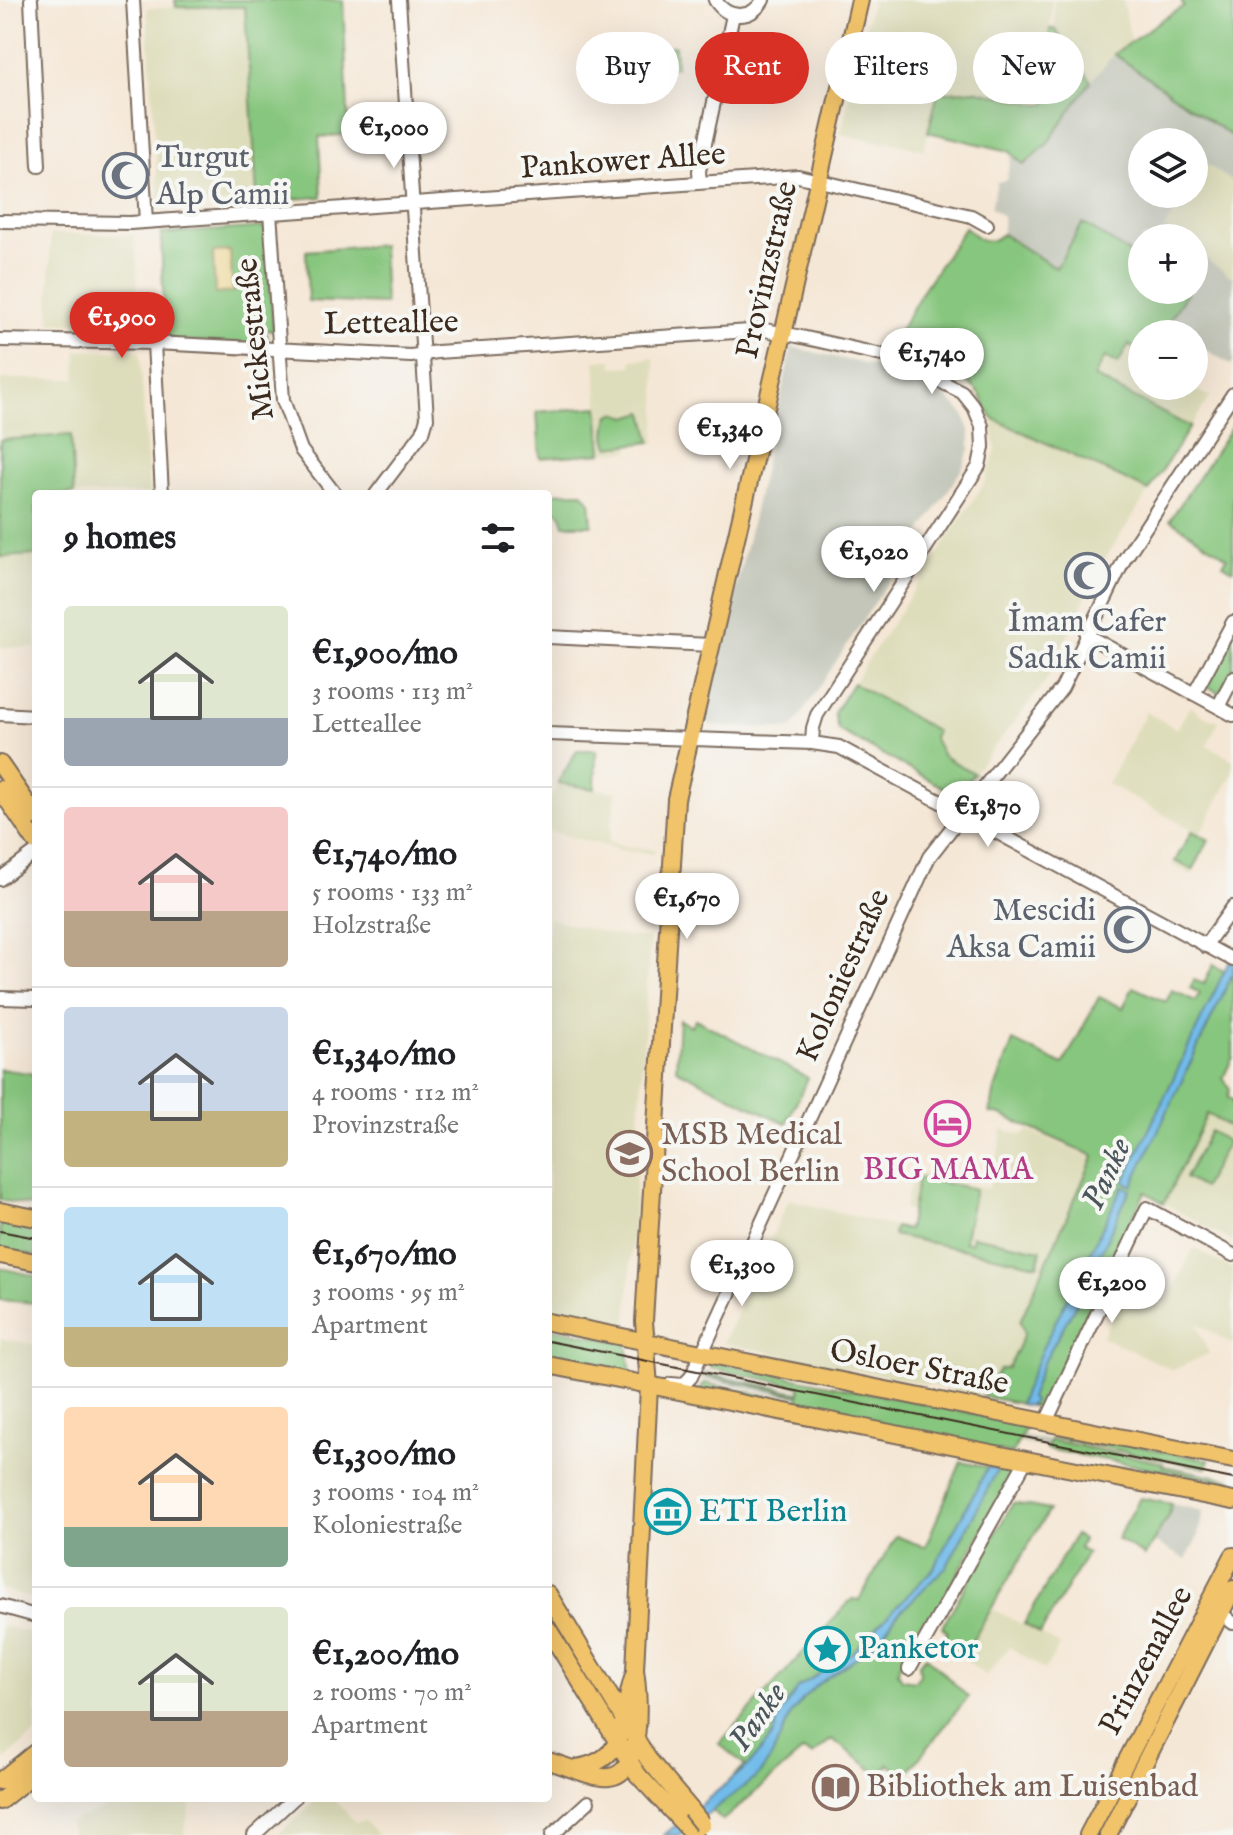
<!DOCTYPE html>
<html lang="en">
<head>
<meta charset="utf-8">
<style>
	body { margin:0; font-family:"IM FELL English",serif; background:#f6f6f6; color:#202124; height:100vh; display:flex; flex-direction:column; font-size:30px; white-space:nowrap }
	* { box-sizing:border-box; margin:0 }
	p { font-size:26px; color:#757577 }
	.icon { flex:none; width:44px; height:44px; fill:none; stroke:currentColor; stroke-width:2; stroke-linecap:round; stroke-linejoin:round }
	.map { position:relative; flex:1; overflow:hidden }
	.drawer { position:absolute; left:32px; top:490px; width:520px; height:1312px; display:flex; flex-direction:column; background:#fff; border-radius:8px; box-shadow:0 8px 32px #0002 }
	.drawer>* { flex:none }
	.hud { position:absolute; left:576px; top:32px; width:536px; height:72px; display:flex; gap:16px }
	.tools { position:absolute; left:1128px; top:128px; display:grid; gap:16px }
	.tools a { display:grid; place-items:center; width:80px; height:80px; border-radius:50%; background:#fff; box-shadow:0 8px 32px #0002; font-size:40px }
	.price { position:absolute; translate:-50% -68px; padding:0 18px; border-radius:28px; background:#fff; color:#222; font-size:26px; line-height:52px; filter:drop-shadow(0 2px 4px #0008) }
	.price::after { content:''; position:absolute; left:50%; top:48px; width:24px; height:18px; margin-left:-12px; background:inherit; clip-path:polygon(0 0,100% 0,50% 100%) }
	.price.on { background:#d93025; color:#fff }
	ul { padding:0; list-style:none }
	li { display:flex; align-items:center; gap:24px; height:200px; padding:0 32px }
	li+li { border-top:2px solid #e0e0e0 }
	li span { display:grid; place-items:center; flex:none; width:224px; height:160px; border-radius:8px; color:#555 }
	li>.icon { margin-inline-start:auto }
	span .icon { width:96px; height:96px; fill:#fffc; stroke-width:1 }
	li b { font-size:34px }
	h2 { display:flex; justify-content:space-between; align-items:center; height:96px; padding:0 32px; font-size:34px }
	.tag { padding:0 28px; border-radius:36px; background:#fff; box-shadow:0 8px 32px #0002; font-size:28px; line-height:72px }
	.tag.on { background:#d93025; color:#fff }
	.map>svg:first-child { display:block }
</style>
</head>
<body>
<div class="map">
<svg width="1233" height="1835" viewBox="0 0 1233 1835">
	<rect width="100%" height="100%" fill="#f6f6f2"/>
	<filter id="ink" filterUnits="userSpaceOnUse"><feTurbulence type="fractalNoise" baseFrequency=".0125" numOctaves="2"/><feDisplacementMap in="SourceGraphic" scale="16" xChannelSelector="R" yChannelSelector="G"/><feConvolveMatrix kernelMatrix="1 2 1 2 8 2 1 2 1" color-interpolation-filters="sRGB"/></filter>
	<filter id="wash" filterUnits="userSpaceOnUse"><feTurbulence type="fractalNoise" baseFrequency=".006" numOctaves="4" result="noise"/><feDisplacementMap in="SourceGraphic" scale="32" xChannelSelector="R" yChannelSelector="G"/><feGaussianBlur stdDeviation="1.8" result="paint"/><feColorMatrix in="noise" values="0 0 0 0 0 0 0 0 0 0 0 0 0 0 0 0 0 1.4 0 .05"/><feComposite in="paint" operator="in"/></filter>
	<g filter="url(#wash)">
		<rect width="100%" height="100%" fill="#f5e7d6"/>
		<path fill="#deddbb" d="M872,0H1052L1048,104L938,93L924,150L886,141L885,143L841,134Z
			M1054,0H1123L1131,42L1114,54L1091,81L1055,32Z
			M245,6L258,201L159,208L147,8Z
			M1208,165L1233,182V278L1194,250V238H1178L1164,228L1187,194H1194V185Z
			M50,234L135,235L140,324L50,323Z
			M1129,344L1142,356V386H1190L1210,397L1190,427L1094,378L1105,357Z
			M77,350L140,351L149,494H36V648L0,647V379H76Z
			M654,358L657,405L655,443L629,446V451L602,453L595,361L612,360L613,367L632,366V360Z
			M992,418L1149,491L1100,567L1046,681L974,773L943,756L933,737L936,731L853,683L985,482L996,451Z
			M1190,706L1203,716L1219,721L1207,745L1233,760V773L1200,834L1211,840L1192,875L1172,865L1191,829L1107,784L1146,712L1177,729Z
			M558,783L616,792L609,842L625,847L655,849L654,854L624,851L548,831V803Z
			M548,918L613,935L650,938L627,1324L548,1309Z
			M1207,1113L1233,1129V1242L1164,1203Z
			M1002,1129L1022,1135L1029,1131L1093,1158L1020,1321L1024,1334L1007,1368L998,1371L982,1396L723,1343L789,1199L906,1230L911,1212L904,1209L914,1171L988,1189L997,1158Z
			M1194,1248L1233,1270V1345L1196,1323L1209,1354L1173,1370L1102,1337L1124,1290L1163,1308Z
			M0,1338L36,1345V1599L0,1589Z
			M991,1608L1060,1645L1045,1670L1009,1647L986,1676L963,1657Z
			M0,1625L36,1635V1733L0,1764Z
			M129,1798H193L184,1832L186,1835H73L68,1823Z
			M318,1798H333L355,1822L365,1821L378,1835H278Z"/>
		<path fill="#c3c6b9" d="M1114,54L1233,137V182L1208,165L1194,185V142H1142V194H1187L1164,228L1178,238H1142V261L1083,224L1057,268L1002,234L1003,216L991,208L997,182L1006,180L1012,154L1024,165L1047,144L1091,81Z
			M1194,250L1233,278V362L1231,365L1194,342V334H1182L1167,324L1187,290H1194Z
			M792,347L890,370L943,394L963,413L970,430V449L962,469L792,729L711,726L706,719Z
			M699,1370L1233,1478V1485L696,1378Z
			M1172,1504L1203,1511L1198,1536L1186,1560L1154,1542L1169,1514Z"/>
		<path fill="#87c67e" stroke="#61784e" stroke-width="2" d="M175,0H343L349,134L319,137L322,197L280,200L279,192L257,195L245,7H176Z
			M1181,0H1233V137L1114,54L1164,18L1184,6Z
			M1050,29H1055L1091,81L1047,144L1024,165L1009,151L928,132L938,93L974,90L1040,105L1047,104Z
			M675,46L676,67L643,69L642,48Z
			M1083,223L1142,261V290L1188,291L1161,334H1142V356L1129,344L1118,364L1105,357L1094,377L1190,427L1149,491L992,418L980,394L964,378L892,345L923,290L965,227C977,238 987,248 1002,234L1056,268Z
			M266,227L273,330H265V335H268L267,345L165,340L161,234Z
			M382,245L385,304L308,301L306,251Z
			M598,407L602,453L540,458L537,412Z
			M644,412L651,442L610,447C604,439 606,424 610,415L615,413L628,417Z
			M1233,425V570L1223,564L1227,557L1170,520Z
			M71,435L74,494H36V555L0,557V440Z
			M582,492L590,502L592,525H564L560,512L548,510V494H508Z
			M1233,631V668L1219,693L1204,684Z
			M853,683L936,731L933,737L943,756L974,773L957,795L838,730L834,713Z
			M577,750H596L595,789L558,783Z
			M1192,831L1209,840L1193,870L1175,861Z
			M1213,965L1233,976V1057L1223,1078L1230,1089L1228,1098L1233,1100V1129L1207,1114L1164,1203L1145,1192L1041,1408L982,1396L999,1370L1008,1368L1024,1334L1020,1321L1094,1156L1001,1115L990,1113L995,1089L1013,1041L1063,1065L1099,997L1123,1008L1133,987L1166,1002L1172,990L1195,1001L1200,993L1190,988L1194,980L1204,984Z
			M695,1019L808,1078L786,1124L676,1069L679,1020L691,1026Z
			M0,1069L36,1074V1207L0,1200Z
			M1210,1131L1228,1142L1203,1188L1185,1178Z
			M918,1178L975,1189L964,1242L971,1243L972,1236L1041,1250L1038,1265L893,1235L895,1227L908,1230Z
			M0,1218L36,1225V1256L0,1249Z
			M0,1268L36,1276V1303L0,1300Z
			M548,1327L627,1343L631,1375L548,1360Z
			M714,1362L1027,1424L1012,1454L700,1391L704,1383L798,1402L799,1395L707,1377L708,1375L800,1393V1386L711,1368Z
			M1056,1430L1209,1460L1207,1468L1052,1437Z
			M1050,1440L1163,1463L1162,1466L1233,1480V1483L1046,1449Z
			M961,1462L1015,1473L913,1652L900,1663L898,1672L902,1679L915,1681L920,1674L919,1663L926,1656L968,1697L904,1777L889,1764L880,1775L832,1739L812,1755L803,1751L723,1820L704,1803L725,1786L745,1765L719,1744L852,1599L859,1600L896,1536L925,1547Z
			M1140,1498L1172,1504L1169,1514L1145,1556L1117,1539Z
			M1013,1503L1049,1510L963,1657L942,1639L948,1632L942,1627Z
			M1075,1535L1083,1540L1079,1548L1087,1553L1040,1634L1024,1624Z"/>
		<path fill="#eeda9e" stroke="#94825e" stroke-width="2" d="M230,251L233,292L215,294L213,252Z"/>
		<path fill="#71bbea" stroke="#567284" stroke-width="2" d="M1233,953V973L1132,1186L1124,1182Z
			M1123,1186L1130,1190L1079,1299L1043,1363L1030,1398L1033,1401L1029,1406L1019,1404L1042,1349Z
			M988,1467L998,1469L947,1566L896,1616L877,1643L817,1685L804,1698L791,1714L771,1758L758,1776L679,1835H664L749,1765L772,1737L781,1712L799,1687L853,1652L933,1569Z"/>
	</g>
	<g filter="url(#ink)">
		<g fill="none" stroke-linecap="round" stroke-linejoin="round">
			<defs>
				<path id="minor" d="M31,0L39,166
					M133,0L146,222
					M715,0C727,19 751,21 763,0
					M700,183L699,171L733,15
					M270,212L283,400L301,450L335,494
					M0,221L130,223L798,176L971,216L987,225
					M0,340L154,343L411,356L437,352L765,330L797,336L891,357L962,392L974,407L982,426L983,447L979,466L817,715L813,728L812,743
					M154,343L162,494
					M376,494L423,432L427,418L399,0
					M1086,635L1233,715
					M548,637L710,645
					M1194,694L1233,622
					M1218,707L1233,678
					M0,714L36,716
					M548,734L812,743L839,747L1233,960
					M0,879L36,852
					M1205,946L1233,907
					M0,998L36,999
					M671,1384L683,1385L691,1377L929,857L1062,688L1124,560L1233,394
					M1046,1422L1147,1208L1233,1255
					M0,1606L36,1616
					M1219,1607L1221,1613L1233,1623
					M909,1669L1025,1462
					M254,1835L294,1798
					M552,1835L588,1802"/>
				<path id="major" d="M0,764L36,816
					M0,789L36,842
					M0,1211L36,1218
					M0,1255L36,1262
					M548,1322L1233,1460
					M548,1365L1233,1501
					M548,1594L648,1759L691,1810
					M548,1629L638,1775L694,1835
					M548,1761C565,1765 593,1779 609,1777C644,1774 639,1695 635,1670L649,1386L644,1321L676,799L860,0
					M576,1768C631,1760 619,1717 634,1675
					M0,1781L36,1752
					M0,1801L36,1772
					M1088,1835L1233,1556
					M1108,1835L1233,1589"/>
			</defs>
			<use href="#minor" stroke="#7c6c5e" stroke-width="16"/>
			<use href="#major" stroke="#7c6c5e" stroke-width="20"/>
			<use href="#minor" stroke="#fff" stroke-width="12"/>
			<use href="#major" stroke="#f1c36a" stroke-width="16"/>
			<path stroke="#3b2a1e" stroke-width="2" d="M0,1231L36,1238
				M548,1341L1233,1479"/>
			<defs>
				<path id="major-bridge" d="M691,1810L702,1824"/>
			</defs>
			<use href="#major-bridge" stroke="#7c6c5e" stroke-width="20" stroke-linecap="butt"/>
			<use href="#major-bridge" stroke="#f1c36a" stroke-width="16"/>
		</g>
	</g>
	<defs>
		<symbol id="mosque-ring" viewBox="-11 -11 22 22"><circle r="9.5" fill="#f6f6f2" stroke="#6b7280" stroke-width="1.5"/><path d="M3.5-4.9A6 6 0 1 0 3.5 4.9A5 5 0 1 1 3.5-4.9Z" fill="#6b7280"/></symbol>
		<symbol id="hotel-ring" viewBox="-11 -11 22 22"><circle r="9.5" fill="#f6f6f2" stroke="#d1479c" stroke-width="1.5"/><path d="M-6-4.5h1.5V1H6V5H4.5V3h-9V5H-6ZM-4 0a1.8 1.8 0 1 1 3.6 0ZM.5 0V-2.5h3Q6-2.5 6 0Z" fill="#d1479c"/></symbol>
		<symbol id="university-ring" viewBox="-11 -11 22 22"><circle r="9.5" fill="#f6f6f2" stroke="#8d6e63" stroke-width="1.5"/><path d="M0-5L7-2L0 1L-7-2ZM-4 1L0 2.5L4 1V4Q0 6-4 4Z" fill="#8d6e63"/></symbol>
		<symbol id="museum-ring" viewBox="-11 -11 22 22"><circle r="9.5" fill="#f6f6f2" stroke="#0f9aa8" stroke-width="1.5"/><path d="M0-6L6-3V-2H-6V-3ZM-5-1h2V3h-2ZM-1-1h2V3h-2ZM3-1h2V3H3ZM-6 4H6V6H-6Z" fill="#0f9aa8"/></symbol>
		<symbol id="sight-ring" viewBox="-11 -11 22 22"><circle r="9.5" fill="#f6f6f2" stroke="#0f9aa8" stroke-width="1.5"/><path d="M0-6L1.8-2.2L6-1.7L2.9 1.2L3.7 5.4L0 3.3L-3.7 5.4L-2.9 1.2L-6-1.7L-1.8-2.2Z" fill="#0f9aa8"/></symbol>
		<symbol id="library-ring" viewBox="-11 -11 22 22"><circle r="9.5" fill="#f6f6f2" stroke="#8d6e63" stroke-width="1.5"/><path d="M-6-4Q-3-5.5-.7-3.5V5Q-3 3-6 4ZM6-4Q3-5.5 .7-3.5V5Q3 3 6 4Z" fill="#8d6e63"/></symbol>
	</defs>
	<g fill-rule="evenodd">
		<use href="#mosque-ring" x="100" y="150" width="51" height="51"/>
		<use href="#mosque-ring" x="1062" y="550" width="51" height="51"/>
		<use href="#mosque-ring" x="1102" y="904" width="51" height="51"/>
		<use href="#hotel-ring" x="922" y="1098" width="51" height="51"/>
		<use href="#university-ring" x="604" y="1128" width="51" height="51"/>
		<use href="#museum-ring" x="642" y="1486" width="51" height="51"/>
		<use href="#sight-ring" x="802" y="1624" width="51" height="51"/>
		<use href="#library-ring" x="810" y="1762" width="51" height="51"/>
	</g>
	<g text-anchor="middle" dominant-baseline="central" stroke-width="8" stroke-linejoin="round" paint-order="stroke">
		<g font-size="32" fill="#5b616d" stroke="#f6f6f2" text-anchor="start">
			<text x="156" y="158">Turgut<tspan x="156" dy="37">Alp Camii</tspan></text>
			<text x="1087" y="622" text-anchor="middle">İmam Cafer<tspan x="1087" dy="37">Sadık Camii</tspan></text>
			<text x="1096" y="911" text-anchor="end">Mescidi<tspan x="1096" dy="37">Aksa Camii</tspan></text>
		</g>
		<g font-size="32" fill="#3b2a1e" stroke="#f6f6f2">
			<text transform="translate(623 162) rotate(-4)">Pankower Allee</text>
			<text transform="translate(768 270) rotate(-77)">Provinzstraße</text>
			<text transform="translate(391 324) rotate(-1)">Letteallee</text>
			<text transform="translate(256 339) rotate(-96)">Mickestraße</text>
			<text transform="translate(844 976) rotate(-66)">Koloniestraße</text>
			<text transform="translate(919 1368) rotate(11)">Osloer Straße</text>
			<text transform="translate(1147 1661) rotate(-62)">Prinzenallee</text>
		</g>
		<g font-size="32" fill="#785e54" stroke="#f6f6f2" text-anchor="start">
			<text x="661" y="1135">MSB Medical<tspan x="661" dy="37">School Berlin</tspan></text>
			<text x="866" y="1787">Bibliothek am Luisenbad</text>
		</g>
		<g font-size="32" fill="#b23c85" stroke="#f6f6f2">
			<text x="948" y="1170">BIG MAMA</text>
		</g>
		<g font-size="32" fill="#0d838f" stroke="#f6f6f2" text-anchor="start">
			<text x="699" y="1512">ETI Berlin</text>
			<text x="858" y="1649">Panketor</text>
		</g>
		<g font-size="34" font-style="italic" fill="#4b565b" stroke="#f6f6f2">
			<text transform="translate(1107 1174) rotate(-65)">Panke</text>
			<text transform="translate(758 1717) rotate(-55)">Panke</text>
		</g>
	</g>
</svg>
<div class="tools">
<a><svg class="icon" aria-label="layers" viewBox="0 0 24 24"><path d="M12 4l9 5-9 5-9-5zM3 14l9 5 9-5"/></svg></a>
<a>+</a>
<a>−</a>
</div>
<b class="price" style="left:394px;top:170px">€1,000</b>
<b class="price on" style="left:122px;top:360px">€1,900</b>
<b class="price" style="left:932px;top:396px">€1,740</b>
<b class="price" style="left:730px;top:471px">€1,340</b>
<b class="price" style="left:874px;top:594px">€1,020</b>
<b class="price" style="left:988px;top:849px">€1,870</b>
<b class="price" style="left:687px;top:941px">€1,670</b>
<b class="price" style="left:742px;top:1308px">€1,300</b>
<b class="price" style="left:1112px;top:1325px">€1,200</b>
<div class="hud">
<a class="tag">Buy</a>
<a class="tag on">Rent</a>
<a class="tag">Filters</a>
<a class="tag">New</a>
</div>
<section class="drawer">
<h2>9 homes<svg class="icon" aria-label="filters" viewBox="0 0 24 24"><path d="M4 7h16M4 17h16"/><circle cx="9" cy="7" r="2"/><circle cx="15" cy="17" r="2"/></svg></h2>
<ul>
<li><span style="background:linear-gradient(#dfe7d0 70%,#9aa5b1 0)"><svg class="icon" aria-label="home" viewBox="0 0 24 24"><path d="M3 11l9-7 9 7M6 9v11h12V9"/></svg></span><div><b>€1,900/mo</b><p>3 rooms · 113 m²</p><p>Letteallee</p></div></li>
<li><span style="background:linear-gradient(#f6c9c9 65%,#b9a48a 0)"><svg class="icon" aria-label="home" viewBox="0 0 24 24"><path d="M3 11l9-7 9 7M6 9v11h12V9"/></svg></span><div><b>€1,740/mo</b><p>5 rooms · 133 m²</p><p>Holzstraße</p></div></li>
<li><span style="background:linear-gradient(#c9d6e8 65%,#c2b280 0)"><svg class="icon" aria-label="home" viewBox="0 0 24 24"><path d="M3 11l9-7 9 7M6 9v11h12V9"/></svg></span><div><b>€1,340/mo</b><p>4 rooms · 112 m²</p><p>Provinzstraße</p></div></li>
<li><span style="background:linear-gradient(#bfe0f5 75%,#c2b280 0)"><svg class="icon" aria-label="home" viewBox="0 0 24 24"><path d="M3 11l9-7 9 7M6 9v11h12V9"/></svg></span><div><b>€1,670/mo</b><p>3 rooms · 95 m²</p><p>Apartment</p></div></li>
<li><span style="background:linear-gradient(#ffd9b3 75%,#7fa58c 0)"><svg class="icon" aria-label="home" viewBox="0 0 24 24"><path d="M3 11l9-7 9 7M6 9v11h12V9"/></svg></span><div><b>€1,300/mo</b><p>3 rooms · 104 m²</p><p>Koloniestraße</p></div></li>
<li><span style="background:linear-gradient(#dfe7d0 65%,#b9a48a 0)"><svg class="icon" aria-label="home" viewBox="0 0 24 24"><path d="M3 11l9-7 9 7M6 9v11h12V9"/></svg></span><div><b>€1,200/mo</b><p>2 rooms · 70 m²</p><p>Apartment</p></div></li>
</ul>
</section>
</div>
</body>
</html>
